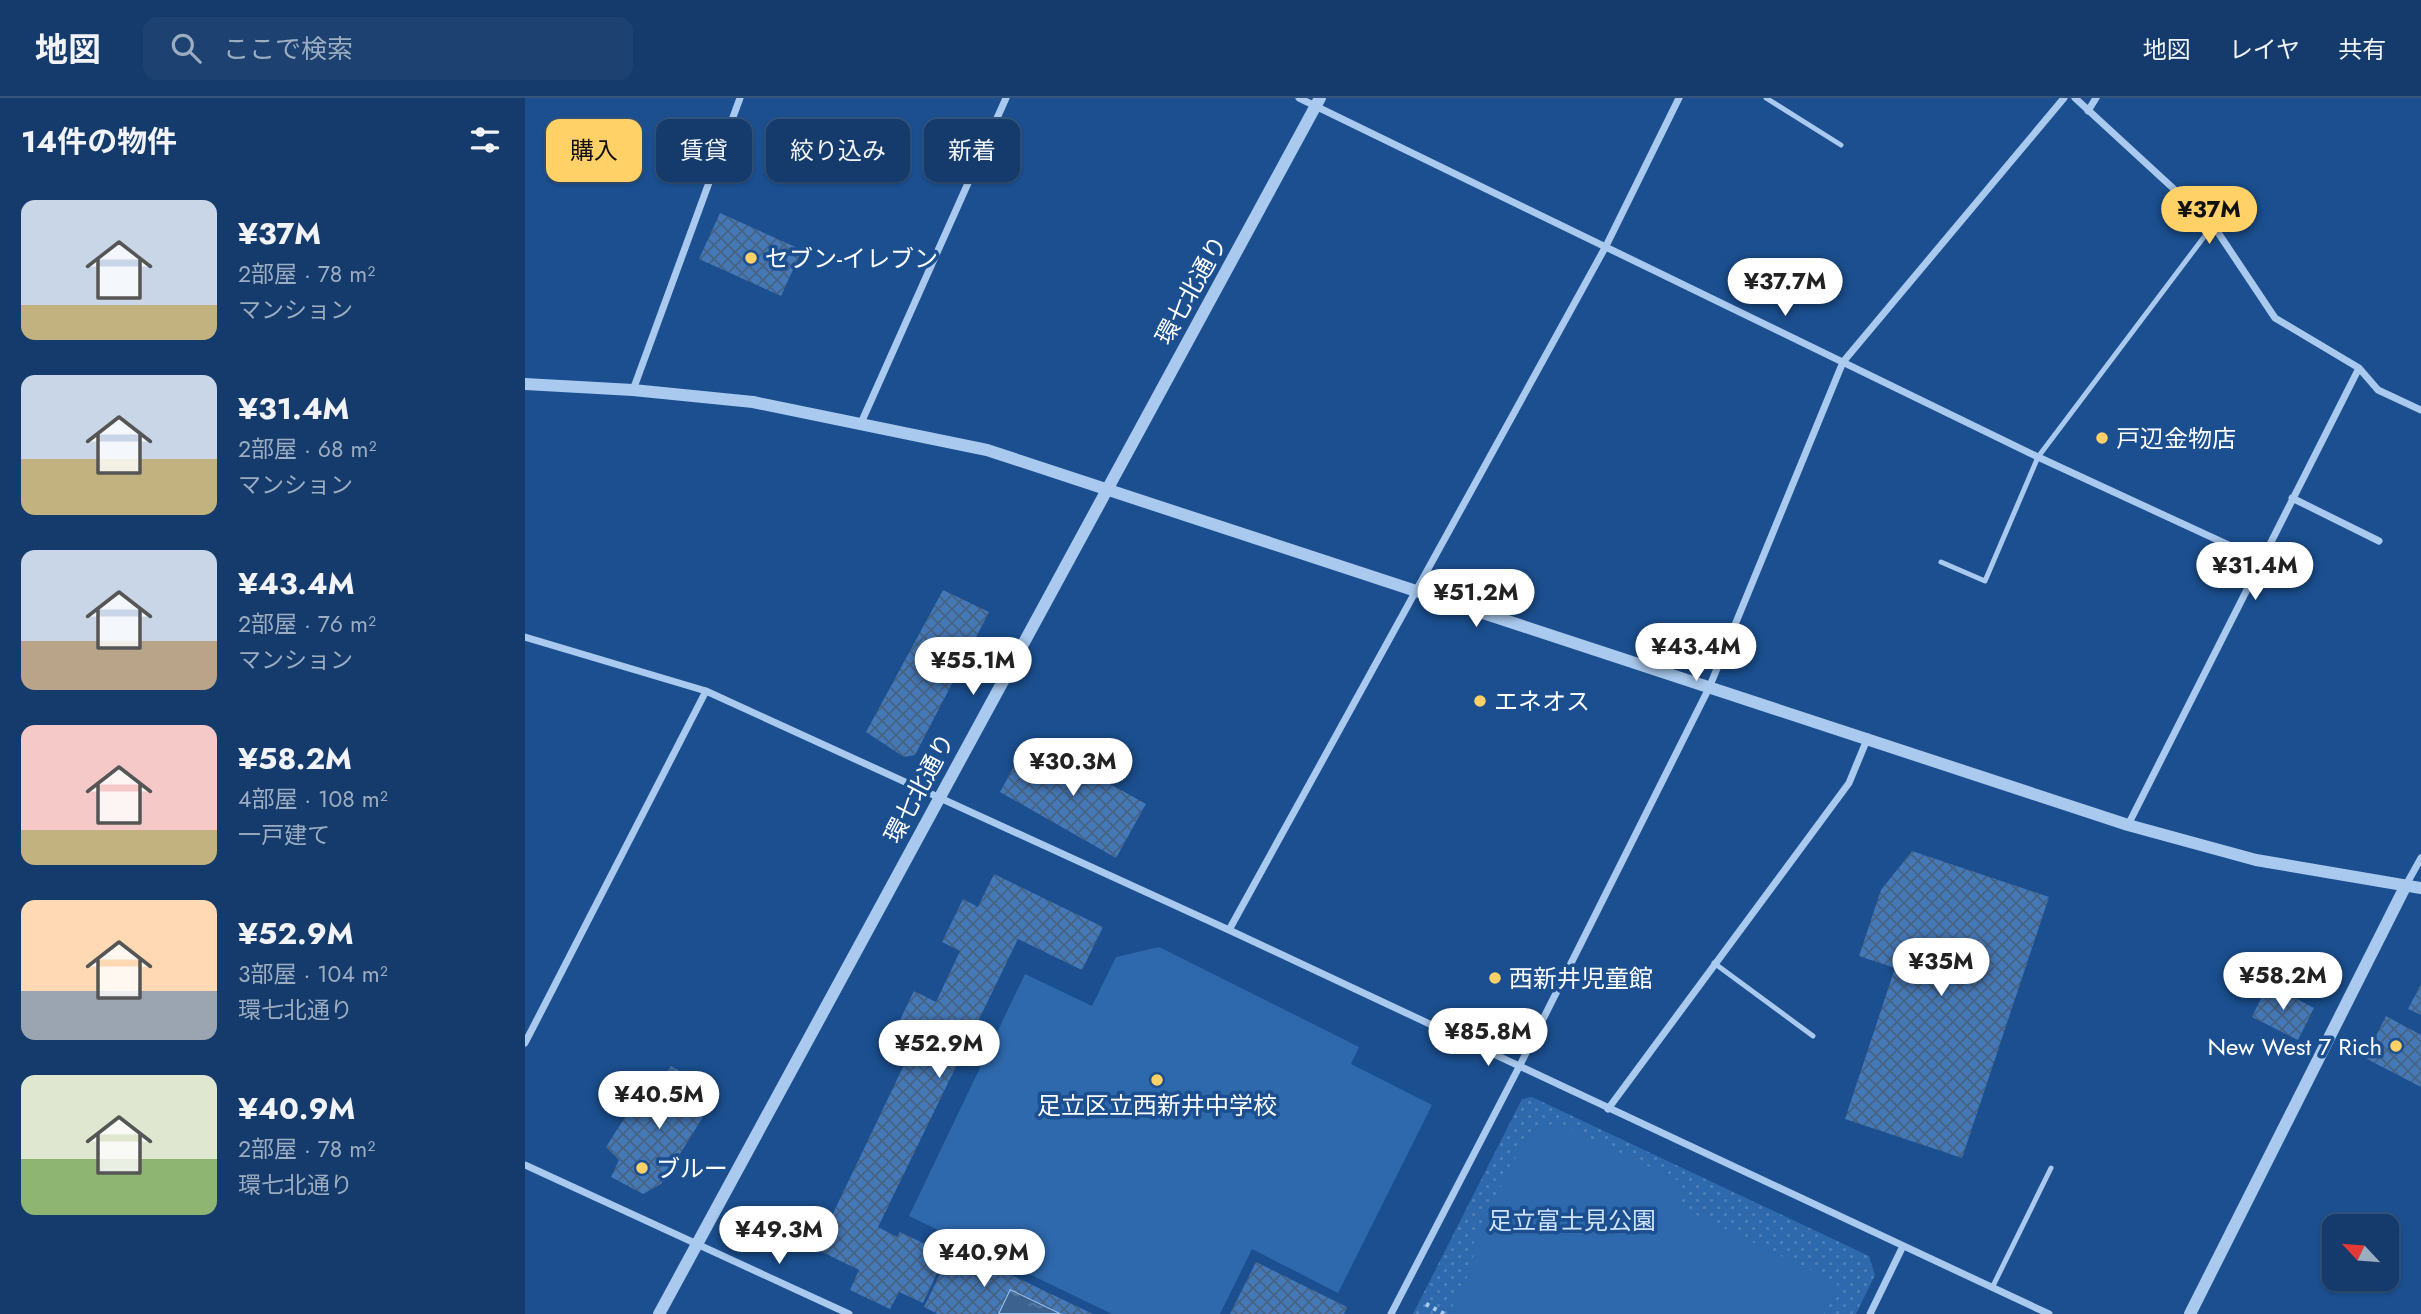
<!DOCTYPE html>
<html lang="ja">
<head>
<meta charset="utf-8">
<style>
	body { margin:0; font-family:Jost,"Noto Sans JP",sans-serif; background:#1d4271; color:#f1f3f6; height:100vh; display:flex; flex-direction:column; font-size:26px; white-space:nowrap }
	* { box-sizing:border-box; margin:0 }
	p { font-size:23px; color:#9dadc1 }
	.icon { flex:none; width:38px; height:38px; fill:none; stroke:currentColor; stroke-width:2; stroke-linecap:round; stroke-linejoin:round }
	.map { position:relative; flex:1; overflow:hidden }
	.side { display:flex; flex-direction:column; background:#143b6b; width:525px }
	.side>* { flex:none }
	.top-card { position:absolute; left:21px; top:21px; width:665px; height:63px; display:flex; gap:14px }
	.needle { width:46px; rotate:296deg }
	.controls { position:absolute; left:1797px; top:1116px; display:grid; gap:14px }
	.controls a { display:grid; place-items:center; width:77px; height:77px; border-radius:14px; background:#143b6b; box-shadow:0 2px 5px #0004,0 0 0 2px #33557e; font-size:35px }
	.price { position:absolute; translate:-50% -60px; padding:0 16px; border-radius:24px; background:#fff; color:#222; font-size:23px; line-height:46px; filter:drop-shadow(0 2px 4px #0008) }
	.price::after { content:''; position:absolute; left:50%; top:42px; width:21px; height:16px; margin-left:-10px; background:inherit; clip-path:polygon(0 0,100% 0,50% 100%) }
	.price.current { background:#ffd166; color:#111 }
	ul { padding:0; list-style:none }
	li { display:flex; align-items:center; gap:21px; height:175px; padding:0 21px }
	li span { display:grid; place-items:center; flex:none; width:196px; height:140px; border-radius:14px; color:#555 }
	li>.icon { margin-inline-start:auto }
	span .icon { width:84px; height:84px; fill:#fffc; stroke-width:1 }
	li b { font-size:30px }
	h2 { display:flex; justify-content:space-between; align-items:center; height:84px; padding:0 21px; font-size:30px }
	.chip { padding:0 24px; border-radius:14px; background:#143b6b; box-shadow:0 2px 5px #0004,0 0 0 2px #33557e; font-size:24px; line-height:63px }
	.chip.current { background:#ffd166; color:#111 }
	header { display:flex; align-items:center; gap:42px; box-sizing:border-box; height:98px; padding:0 35px; background:#143b6b; border-bottom:2px solid #33557e }
	header strong { font-size:33px }
	nav { display:flex; gap:38px; margin-inline-start:auto; font-size:24px }
	.search { width:490px; height:63px; background:#1d4271; display:flex; align-items:center; gap:18px; box-sizing:border-box; padding:0 24px; border-radius:14px; color:#9dadc1; font-size:26px }
	main { display:flex; flex:1; min-height:0 }
	.map>svg:first-child { display:block }
</style>
</head>
<body>
<header>
<strong>地図</strong>
<div class="search"><svg class="icon" aria-label="search" viewBox="0 0 24 24"><circle cx="10" cy="10" r="6"/><path d="M15 15l6 6"/></svg>ここで検索</div>
<nav><a>地図</a><a>レイヤ</a><a>共有</a></nav>
</header>
<main>
<section class="side">
<h2>14件の物件<svg class="icon" aria-label="filters" viewBox="0 0 24 24"><path d="M4 7h16M4 17h16"/><circle cx="9" cy="7" r="2"/><circle cx="15" cy="17" r="2"/></svg></h2>
<ul>
<li><span style="background:linear-gradient(#c9d6e8 75%,#c2b280 0)"><svg class="icon" aria-label="home" viewBox="0 0 24 24"><path d="M3 11l9-7 9 7M6 9v11h12V9"/></svg></span><div><b>¥37M</b><p>2部屋 · 78 m²</p><p>マンション</p></div></li>
<li><span style="background:linear-gradient(#c9d6e8 60%,#c2b280 0)"><svg class="icon" aria-label="home" viewBox="0 0 24 24"><path d="M3 11l9-7 9 7M6 9v11h12V9"/></svg></span><div><b>¥31.4M</b><p>2部屋 · 68 m²</p><p>マンション</p></div></li>
<li><span style="background:linear-gradient(#c9d6e8 65%,#b9a48a 0)"><svg class="icon" aria-label="home" viewBox="0 0 24 24"><path d="M3 11l9-7 9 7M6 9v11h12V9"/></svg></span><div><b>¥43.4M</b><p>2部屋 · 76 m²</p><p>マンション</p></div></li>
<li><span style="background:linear-gradient(#f6c9c9 75%,#c2b280 0)"><svg class="icon" aria-label="home" viewBox="0 0 24 24"><path d="M3 11l9-7 9 7M6 9v11h12V9"/></svg></span><div><b>¥58.2M</b><p>4部屋 · 108 m²</p><p>一戸建て</p></div></li>
<li><span style="background:linear-gradient(#ffd9b3 65%,#9aa5b1 0)"><svg class="icon" aria-label="home" viewBox="0 0 24 24"><path d="M3 11l9-7 9 7M6 9v11h12V9"/></svg></span><div><b>¥52.9M</b><p>3部屋 · 104 m²</p><p>環七北通り</p></div></li>
<li><span style="background:linear-gradient(#dfe7d0 60%,#8fb573 0)"><svg class="icon" aria-label="home" viewBox="0 0 24 24"><path d="M3 11l9-7 9 7M6 9v11h12V9"/></svg></span><div><b>¥40.9M</b><p>2部屋 · 78 m²</p><p>環七北通り</p></div></li>
</ul>
</section>
<div class="map">
<svg width="1896" height="1216" viewBox="0 0 1896 1216">
	<defs>
		<pattern id="green-dots" width="8" height="8" patternUnits="userSpaceOnUse" patternTransform="scale(1.75)"><rect width="8" height="8" fill="#2e69ad"/><path d="M2 2h.1M6 6h.1" fill="none" stroke="#4d80b9" stroke-width="1.8" stroke-linecap="round"/></pattern>
		<pattern id="water-ripples" width="26" height="14" patternUnits="userSpaceOnUse" patternTransform="scale(1.75)"><rect width="26" height="14" fill="#3c6290"/><path d="M2 4q2-2 4 0t4 0M15 11q2-2 4 0t4 0" fill="none" stroke="#597aa1"/></pattern>
		<pattern id="building-cross-hatch" width="8" height="8" patternUnits="userSpaceOnUse" patternTransform="scale(1.75)"><rect width="8" height="8" fill="#4478b7"/><path d="M0 0l8 8M0 8l8-8" fill="none" stroke="#486282"/></pattern>
	</defs>
	<rect width="100%" height="100%" fill="#1b4f8f"/>
	<path fill="url(#green-dots)" d="M1007,999L1344,1158L1350,1177L1331,1216H888L997,1001Z"/>
	<path fill="#2e69ad" d="M634,849L834,949L826,966L907,1007L813,1195L727,1151L695,1216H587L384,1118L500,876L567,908L591,859Z
		M1031,1024L1158,1085L1152,1098L1157,1110L1312,1185V1192L1299,1216H924L948,1167L949,1141L1001,1039Z"/>
	<path fill="url(#water-ripples)" stroke="#9cc4f0" stroke-width="2" d="M485,1191L537,1216H473Z"/>
	<path fill="url(#building-cross-hatch)" d="M195,115L277,152L256,198L174,161Z
		M418,492L464,514L390,657L379,659L341,634Z
		M504,641L621,706L591,760L475,694Z
		M1387,753L1524,799L1437,1060L1320,1021L1370,870L1334,858L1356,792Z
		M469,776L578,829L557,872L493,841L353,1129L372,1139L375,1134L421,1156L398,1205L374,1194L365,1211L325,1192L334,1172L291,1151L391,942L370,932L389,893L411,904L435,853L417,844L438,801L453,809Z
		M1743,886L1789,910L1773,942L1727,919Z
		M1896,886V917L1883,911Z
		M1861,918L1896,937V989L1840,960Z
		M146,968L193,995L136,1086L118,1096L86,1079L94,1062L81,1049L109,1005L119,1011Z
		M428,1149L568,1216H537L485,1191L473,1216H413L399,1209Z
		M731,1164L822,1209L819,1216H705Z"/>
	<g fill="none" stroke-linecap="round" stroke-linejoin="round">
		<path stroke="#a9c9ee" stroke-width="4.5" stroke-dasharray="3.5 5" stroke-linecap="butt" d="M901,1206L919,1216"/>
		<path stroke="#a9c9ee" stroke-width="5" d="M1241,0L1316,47
			M1416,464L1460,483L1513,359L1688,127
			M1189,865L1288,938
			M1467,1190L1526,1070"/>
		<path stroke="#a9c9ee" stroke-width="7" d="M774,0L1513,359L1736,462
			M1550,0L1688,127L1750,220L1834,270L1853,292L1896,312
			M1563,13L1571,0
			M108,292L215,0
			M336,325L481,0
			M1767,400L1854,443
			M0,539L181,593L704,832L1524,1216
			M1603,727L1834,270
			M1881,787L1896,760
			M704,832L1081,148L1154,0
			M0,945L181,593
			M1083,1011L1324,685L1343,639
			M0,1067L324,1216
			M866,1216L994,969L1184,590L1318,264L1539,0
			M1345,1216L1378,1148"/>
		<path stroke="#a9c9ee" stroke-width="12" d="M0,286L108,292L228,304L462,352L1603,727L1731,762L1896,790
			M134,1216L795,0
			M1665,1216L1881,787"/>
	</g>
	<g fill="#ffd166" stroke="#1b4f8f" stroke-width="2.5">
		<circle cx="226" cy="160" r="7"/>
		<circle cx="1577" cy="340" r="7"/>
		<circle cx="955" cy="603" r="7"/>
		<circle cx="970" cy="880" r="7"/>
		<circle cx="1871" cy="948" r="7"/>
		<circle cx="632" cy="982" r="7"/>
		<circle cx="117" cy="1070" r="7"/>
	</g>
	<g text-anchor="middle" dominant-baseline="central" stroke-width="7" stroke-linejoin="round" paint-order="stroke">
		<g font-size="24" fill="#fff" stroke="#1b4f8f" text-anchor="start">
			<text x="240" y="160">セブン-イレブン</text>
			<text x="1591" y="340">戸辺金物店</text>
			<text x="969" y="603">エネオス</text>
			<text x="984" y="880">西新井児童館</text>
			<text x="1857" y="948" text-anchor="end">New West 7 Rich</text>
			<text x="632" y="1007" text-anchor="middle">足立区立西新井中学校</text>
			<text x="131" y="1070">ブルー</text>
		</g>
		<g font-size="24" fill="#fff" stroke="#1b4f8f">
			<text transform="translate(666 192) rotate(-61)">環七北通り</text>
			<text transform="translate(394 690) rotate(-62)">環七北通り</text>
		</g>
		<g font-size="24" fill="#cfe3fa" stroke="#1b4f8f">
			<text x="1047" y="1122">足立富士見公園</text>
		</g>
	</g>
</svg>
<div class="controls">
<a><svg class="needle" viewBox="-14 -14 28 28"><path d="M0-13l5 13h-10z" fill="#e53935"/><path d="M0 13l5-13h-10z" fill="#9dadc1"/></svg></a>
</div>
<b class="price current" style="left:1684px;top:148px">¥37M</b>
<b class="price" style="left:1260px;top:220px">¥37.7M</b>
<b class="price" style="left:1730px;top:504px">¥31.4M</b>
<b class="price" style="left:951px;top:531px">¥51.2M</b>
<b class="price" style="left:1171px;top:585px">¥43.4M</b>
<b class="price" style="left:448px;top:599px">¥55.1M</b>
<b class="price" style="left:548px;top:700px">¥30.3M</b>
<b class="price" style="left:1416px;top:900px">¥35M</b>
<b class="price" style="left:1758px;top:914px">¥58.2M</b>
<b class="price" style="left:963px;top:970px">¥85.8M</b>
<b class="price" style="left:414px;top:982px">¥52.9M</b>
<b class="price" style="left:134px;top:1033px">¥40.5M</b>
<b class="price" style="left:254px;top:1168px">¥49.3M</b>
<b class="price" style="left:459px;top:1191px">¥40.9M</b>
<div class="top-card">
<a class="chip current">購入</a>
<a class="chip">賃貸</a>
<a class="chip">絞り込み</a>
<a class="chip">新着</a>
</div>
</div>
</main>
</body>
</html>
